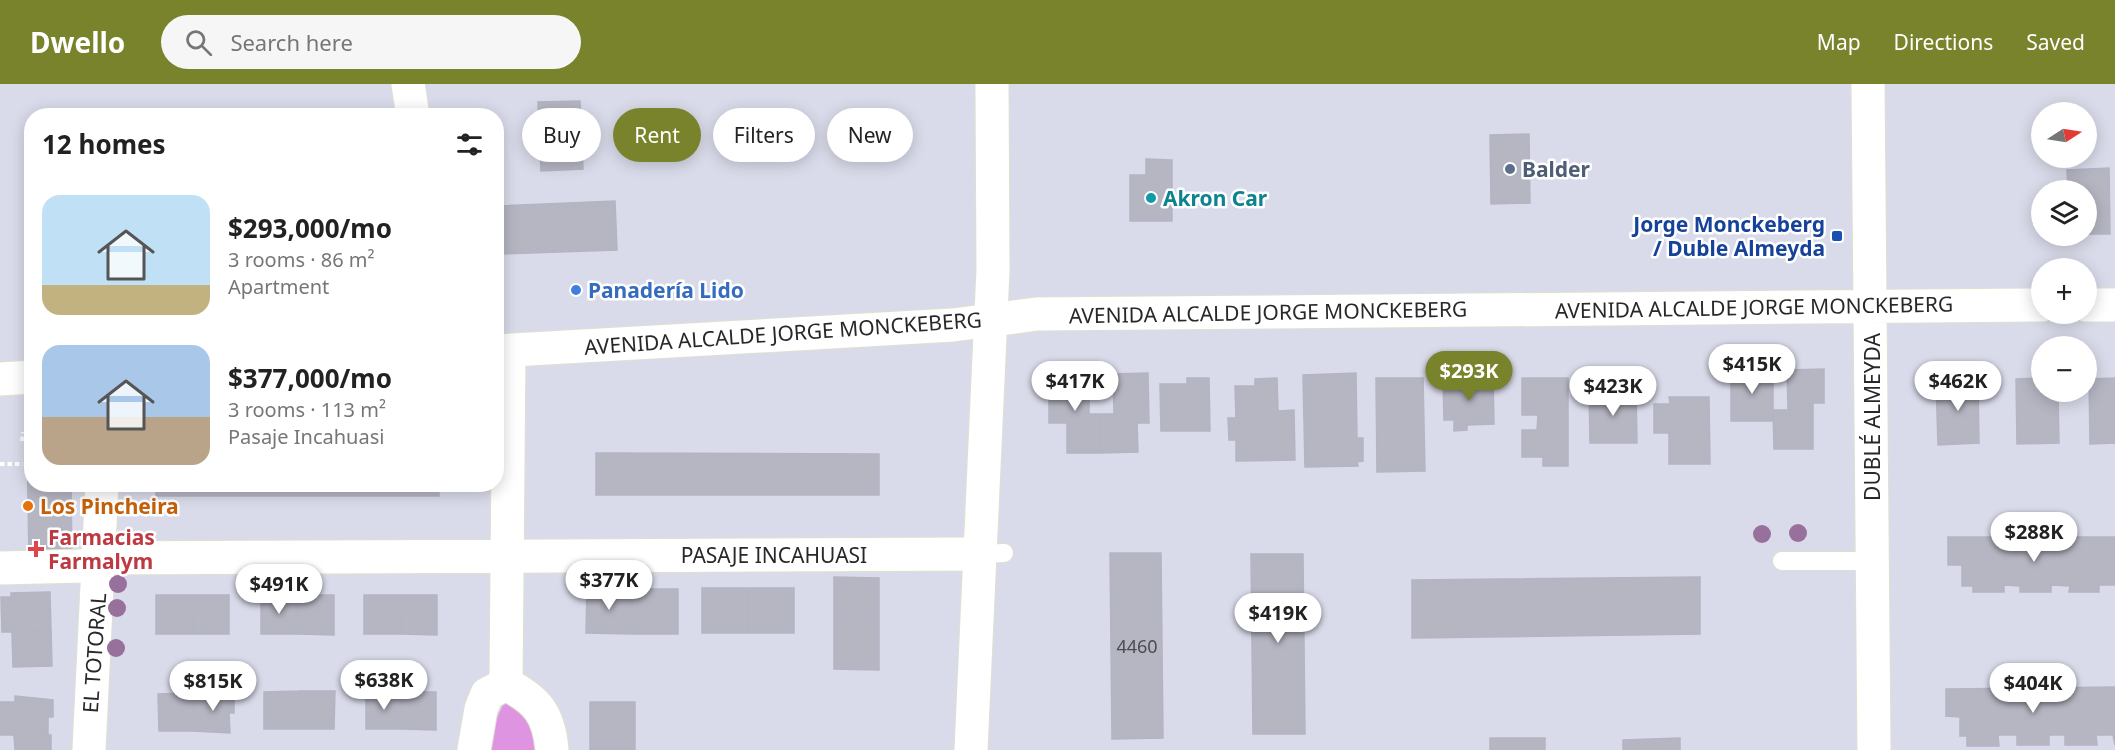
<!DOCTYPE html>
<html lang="en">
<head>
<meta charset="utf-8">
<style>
	body { margin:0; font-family:"Noto Sans",sans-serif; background:#f6f6f6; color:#222; height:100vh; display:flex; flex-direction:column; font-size:22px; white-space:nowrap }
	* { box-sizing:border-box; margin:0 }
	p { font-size:20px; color:#767676 }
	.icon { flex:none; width:33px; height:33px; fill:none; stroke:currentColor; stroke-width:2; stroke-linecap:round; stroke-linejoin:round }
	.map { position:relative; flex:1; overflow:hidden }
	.details { position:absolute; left:24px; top:24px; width:480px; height:384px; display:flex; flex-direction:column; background:#fff; border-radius:24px; box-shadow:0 3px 15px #0003 }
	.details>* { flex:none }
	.top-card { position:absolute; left:522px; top:24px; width:570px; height:54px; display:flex; gap:12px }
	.needle { width:39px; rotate:78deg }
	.buttons { position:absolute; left:2031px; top:18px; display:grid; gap:12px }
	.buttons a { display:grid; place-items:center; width:66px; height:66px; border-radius:50%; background:#fff; box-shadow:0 3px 15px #0003; font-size:30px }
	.price { position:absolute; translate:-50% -51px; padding:0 14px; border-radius:21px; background:#fff; color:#222; font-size:20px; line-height:39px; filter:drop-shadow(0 2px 3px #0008) }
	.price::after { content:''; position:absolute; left:50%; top:36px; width:18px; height:14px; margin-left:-9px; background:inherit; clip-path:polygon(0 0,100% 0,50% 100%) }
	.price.selected { background:#79832b; color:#fff }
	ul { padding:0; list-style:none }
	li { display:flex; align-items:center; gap:18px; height:150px; padding:0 18px }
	li span { display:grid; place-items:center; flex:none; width:168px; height:120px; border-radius:18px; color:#555 }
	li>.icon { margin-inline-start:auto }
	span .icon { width:72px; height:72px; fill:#fffc; stroke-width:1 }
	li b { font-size:26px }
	h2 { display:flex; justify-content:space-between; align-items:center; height:72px; padding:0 18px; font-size:26px }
	.chip { padding:0 21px; border-radius:27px; background:#fff; box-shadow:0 3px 15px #0003; font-size:21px; line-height:54px }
	.chip.selected { background:#79832b; color:#fff }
	header { display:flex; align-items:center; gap:36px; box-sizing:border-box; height:84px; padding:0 30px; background:#79832b; color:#fff }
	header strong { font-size:28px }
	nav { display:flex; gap:33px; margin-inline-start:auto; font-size:21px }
	.search { width:420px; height:54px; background:#f6f6f6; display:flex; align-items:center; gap:15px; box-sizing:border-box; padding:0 21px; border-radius:33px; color:#767676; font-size:22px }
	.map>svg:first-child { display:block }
</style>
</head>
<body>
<header>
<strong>Dwello</strong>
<div class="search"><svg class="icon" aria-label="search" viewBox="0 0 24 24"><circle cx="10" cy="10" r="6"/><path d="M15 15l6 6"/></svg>Search here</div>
<nav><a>Map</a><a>Directions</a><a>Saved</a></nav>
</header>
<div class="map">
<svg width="2115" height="666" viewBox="0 0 2115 666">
	<rect width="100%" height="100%" fill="#d9dbea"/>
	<path fill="#df94e2" d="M505,616L521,618L542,666H488L490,649Z"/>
	<path fill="#b5b6c2" stroke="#b3b4c5" stroke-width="1.5" d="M580,17L583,85L541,87L538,18Z
		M1529,50L1530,119L1491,120L1490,51Z
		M1146,75L1172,76V137H1130V91H1146Z
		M2109,84L2110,150H2086V106H2068L2067,86Z
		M615,117L617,166L499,170L497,122Z
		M1731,283H1756V287L1773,286V337H1731Z
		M1824,285V319H1813V365H1774L1773,326H1788L1787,286Z
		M1148,289L1149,339H1137L1138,368L1100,369V330H1114L1113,290Z
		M1356,289L1357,354H1363V377L1357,378L1358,382L1305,383L1303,291Z
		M1049,291H1089V330H1100V369H1067V339H1049Z
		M1187,294H1209L1210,347H1161L1160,300H1187Z
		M1277,294L1278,327L1294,326L1295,376L1236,377V356H1229L1228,334H1236L1235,302H1255V295Z
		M1376,294H1423L1425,387L1377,388Z
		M1493,294L1494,340L1467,341V346L1454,347V336H1444L1443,295Z
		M1522,294H1568V382H1543V373H1522V346H1537L1538,331H1522Z
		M2042,294V308H2058L2059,359L2017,360L2016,295Z
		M2115,294V359L2090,360L2089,295Z
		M1978,295L1979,359L1938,361L1936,296Z
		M1589,307H1636L1637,359H1590Z
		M1669,313H1709L1710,380H1669V349H1654V320H1670Z
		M27,357H32V400H71L72,476L29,477Z
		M596,369L879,370V411H596Z
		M156,400H439V412H156Z
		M1948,453H2115V501H2099V508H2069L2070,502L2051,501V508H2020V502L2004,501V508H1973V502H1962V481H1948Z
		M1110,469H1161L1163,654L1112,655Z
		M1251,470H1303L1305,650H1253Z
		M834,493L879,494V540L834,539Z
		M1700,493V550L1412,554V496Z
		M587,504L632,505V550L586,549Z
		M702,504H748V549H702Z
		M748,504H794V549H748Z
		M632,505H678V550H632Z
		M50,508L51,546L2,548L1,513H11V509Z
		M156,511H192L193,550H156Z
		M192,511H229V550H193Z
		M261,511H297L298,550H261Z
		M297,511H334V551L298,550Z
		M364,511H400L401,550H364Z
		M400,511H437V551L401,550Z
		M834,539L879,540V586L834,585Z
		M51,546L52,582L13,583L12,548Z
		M2115,603V661L2113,651H2096L2097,661H2065V651H2049V661H2017V651H1998L1999,662H1967V652H1960V633L1946,632V605Z
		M299,607V645H264V608Z
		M299,607H335L334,645H299Z
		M366,608H401L402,645H366Z
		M401,608H436V646L402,645Z
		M194,609V647H159L158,610Z
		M194,609H234V629H229L230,649L194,647Z
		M15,612L53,616V633H48V651H0V618H15Z
		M590,618H635V664H590Z
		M14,651H51V666H15Z
		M1490,654H1545V666H1490Z
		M1680,654V666H1623V656Z
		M590,664H635V666H590Z"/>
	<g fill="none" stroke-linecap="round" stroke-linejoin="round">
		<defs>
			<path id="service" d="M981,470L1004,469
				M1782,477H1872"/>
			<path id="minor" d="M408,0L413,32
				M100,474L981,470
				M0,484L82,482
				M506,600L509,267
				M506,600C537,616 549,630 552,666
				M89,666L102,400
				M474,666L481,625L487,610L506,600"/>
			<path id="secondary" d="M1868,0L1874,666
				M2086,221H2115
				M496,267L953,241L1037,230L2042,221
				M0,295L32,293
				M971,666L993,186L992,0"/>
		</defs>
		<use href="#service" stroke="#dfe1ce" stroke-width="20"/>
		<use href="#minor" stroke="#dfe1ce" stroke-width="35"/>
		<use href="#secondary" stroke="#dfe1ce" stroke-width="35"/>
		<path stroke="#fff" stroke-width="4" stroke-dasharray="4.5 3" stroke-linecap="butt" d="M22,357L23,348
			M0,380H23"/>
		<use href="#service" stroke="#fff" stroke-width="18"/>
		<use href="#minor" stroke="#fff" stroke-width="33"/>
		<use href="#secondary" stroke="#fff" stroke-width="33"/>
	</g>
	<g fill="#98709c">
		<circle cx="1798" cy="449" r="9"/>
		<circle cx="1762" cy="450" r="9"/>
		<circle cx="118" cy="500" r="9"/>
		<circle cx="117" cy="524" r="9"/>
		<circle cx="116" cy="564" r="9"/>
	</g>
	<circle fill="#5c6f8a" stroke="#fff" stroke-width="2" cx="1510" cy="85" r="6"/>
	<circle fill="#0f9aa8" stroke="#fff" stroke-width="2" cx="1151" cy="114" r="6"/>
	<rect fill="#1a4fb4" stroke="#fff" stroke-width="2" x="1831" y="146" width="12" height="12" rx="3"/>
	<circle fill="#3f7fe0" stroke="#fff" stroke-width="2" cx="576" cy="206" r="6"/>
	<circle fill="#e8710a" stroke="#fff" stroke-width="2" cx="28" cy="422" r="6"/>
	<path fill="#e0444e" stroke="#fff" stroke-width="2" d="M33 456h6v6h6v6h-6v6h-6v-6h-6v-6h6z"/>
	<g text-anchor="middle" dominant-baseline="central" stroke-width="5" stroke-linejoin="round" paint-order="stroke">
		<g font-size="18" fill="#4b4c4e">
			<text x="1137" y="562">4460</text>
		</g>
		<g font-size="21" font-weight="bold" fill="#4e5e75" stroke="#fff" text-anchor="start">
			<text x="1522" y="85">Balder</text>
		</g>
		<g font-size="21" font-weight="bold" fill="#0d838f" stroke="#fff" text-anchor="start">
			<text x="1163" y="114">Akron Car</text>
		</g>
		<g font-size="21" font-weight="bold" fill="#164399" stroke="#fff" text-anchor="end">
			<text x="1825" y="140">Jorge Monckeberg<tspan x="1825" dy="24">/ Duble Almeyda</tspan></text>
		</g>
		<g font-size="21" font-weight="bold" fill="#366cbe" stroke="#fff" text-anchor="start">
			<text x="588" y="206">Panadería Lido</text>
		</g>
		<g font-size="21" fill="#282828" stroke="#fff">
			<text transform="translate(1754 223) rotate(-1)">AVENIDA ALCALDE JORGE MONCKEBERG</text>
			<text transform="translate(1268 228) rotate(-1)">AVENIDA ALCALDE JORGE MONCKEBERG</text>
			<text transform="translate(783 249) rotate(-4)">AVENIDA ALCALDE JORGE MONCKEBERG</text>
			<text transform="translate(1872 333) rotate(-90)">DUBLÉ ALMEYDA</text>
			<text x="774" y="471">PASAJE INCAHUASI</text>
			<text transform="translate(94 569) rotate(-86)">EL TOTORAL</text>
		</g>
		<g font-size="21" font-weight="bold" fill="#c56008" stroke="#fff" text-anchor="start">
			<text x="40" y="422">Los Pincheira</text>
		</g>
		<g font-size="21" font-weight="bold" fill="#be3a42" stroke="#fff" text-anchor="start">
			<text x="48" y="453">Farmacias<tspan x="48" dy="24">Farmalym</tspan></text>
		</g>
	</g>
</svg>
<div class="buttons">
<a><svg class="needle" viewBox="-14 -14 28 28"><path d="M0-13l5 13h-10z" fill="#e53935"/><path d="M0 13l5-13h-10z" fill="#767676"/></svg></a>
<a><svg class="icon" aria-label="layers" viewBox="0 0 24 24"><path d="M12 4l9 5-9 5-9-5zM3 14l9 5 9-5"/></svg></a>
<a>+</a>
<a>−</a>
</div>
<b class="price" style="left:1752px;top:311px">$415K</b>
<b class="price selected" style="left:1469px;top:318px">$293K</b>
<b class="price" style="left:1075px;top:328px">$417K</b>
<b class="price" style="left:1958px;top:328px">$462K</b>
<b class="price" style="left:1613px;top:333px">$423K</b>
<b class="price" style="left:2034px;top:479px">$288K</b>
<b class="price" style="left:609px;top:527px">$377K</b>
<b class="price" style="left:279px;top:531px">$491K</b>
<b class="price" style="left:1278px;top:560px">$419K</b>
<b class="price" style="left:384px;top:627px">$638K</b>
<b class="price" style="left:213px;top:628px">$815K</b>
<b class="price" style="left:2033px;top:630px">$404K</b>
<div class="top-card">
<a class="chip">Buy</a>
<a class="chip selected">Rent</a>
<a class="chip">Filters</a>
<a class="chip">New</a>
</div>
<section class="details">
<h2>12 homes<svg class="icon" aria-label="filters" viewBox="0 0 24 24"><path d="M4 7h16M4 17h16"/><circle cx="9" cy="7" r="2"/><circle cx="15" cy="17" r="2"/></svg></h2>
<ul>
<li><span style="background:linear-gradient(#bfe0f5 75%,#c2b280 0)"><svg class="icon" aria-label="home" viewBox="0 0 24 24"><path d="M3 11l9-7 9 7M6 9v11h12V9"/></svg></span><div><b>$293,000/mo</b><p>3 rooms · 86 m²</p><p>Apartment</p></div></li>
<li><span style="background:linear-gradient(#a9c7e8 60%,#b9a48a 0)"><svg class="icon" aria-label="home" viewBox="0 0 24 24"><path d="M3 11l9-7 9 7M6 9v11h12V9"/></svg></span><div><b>$377,000/mo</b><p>3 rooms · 113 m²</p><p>Pasaje Incahuasi</p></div></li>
</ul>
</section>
</div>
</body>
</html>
